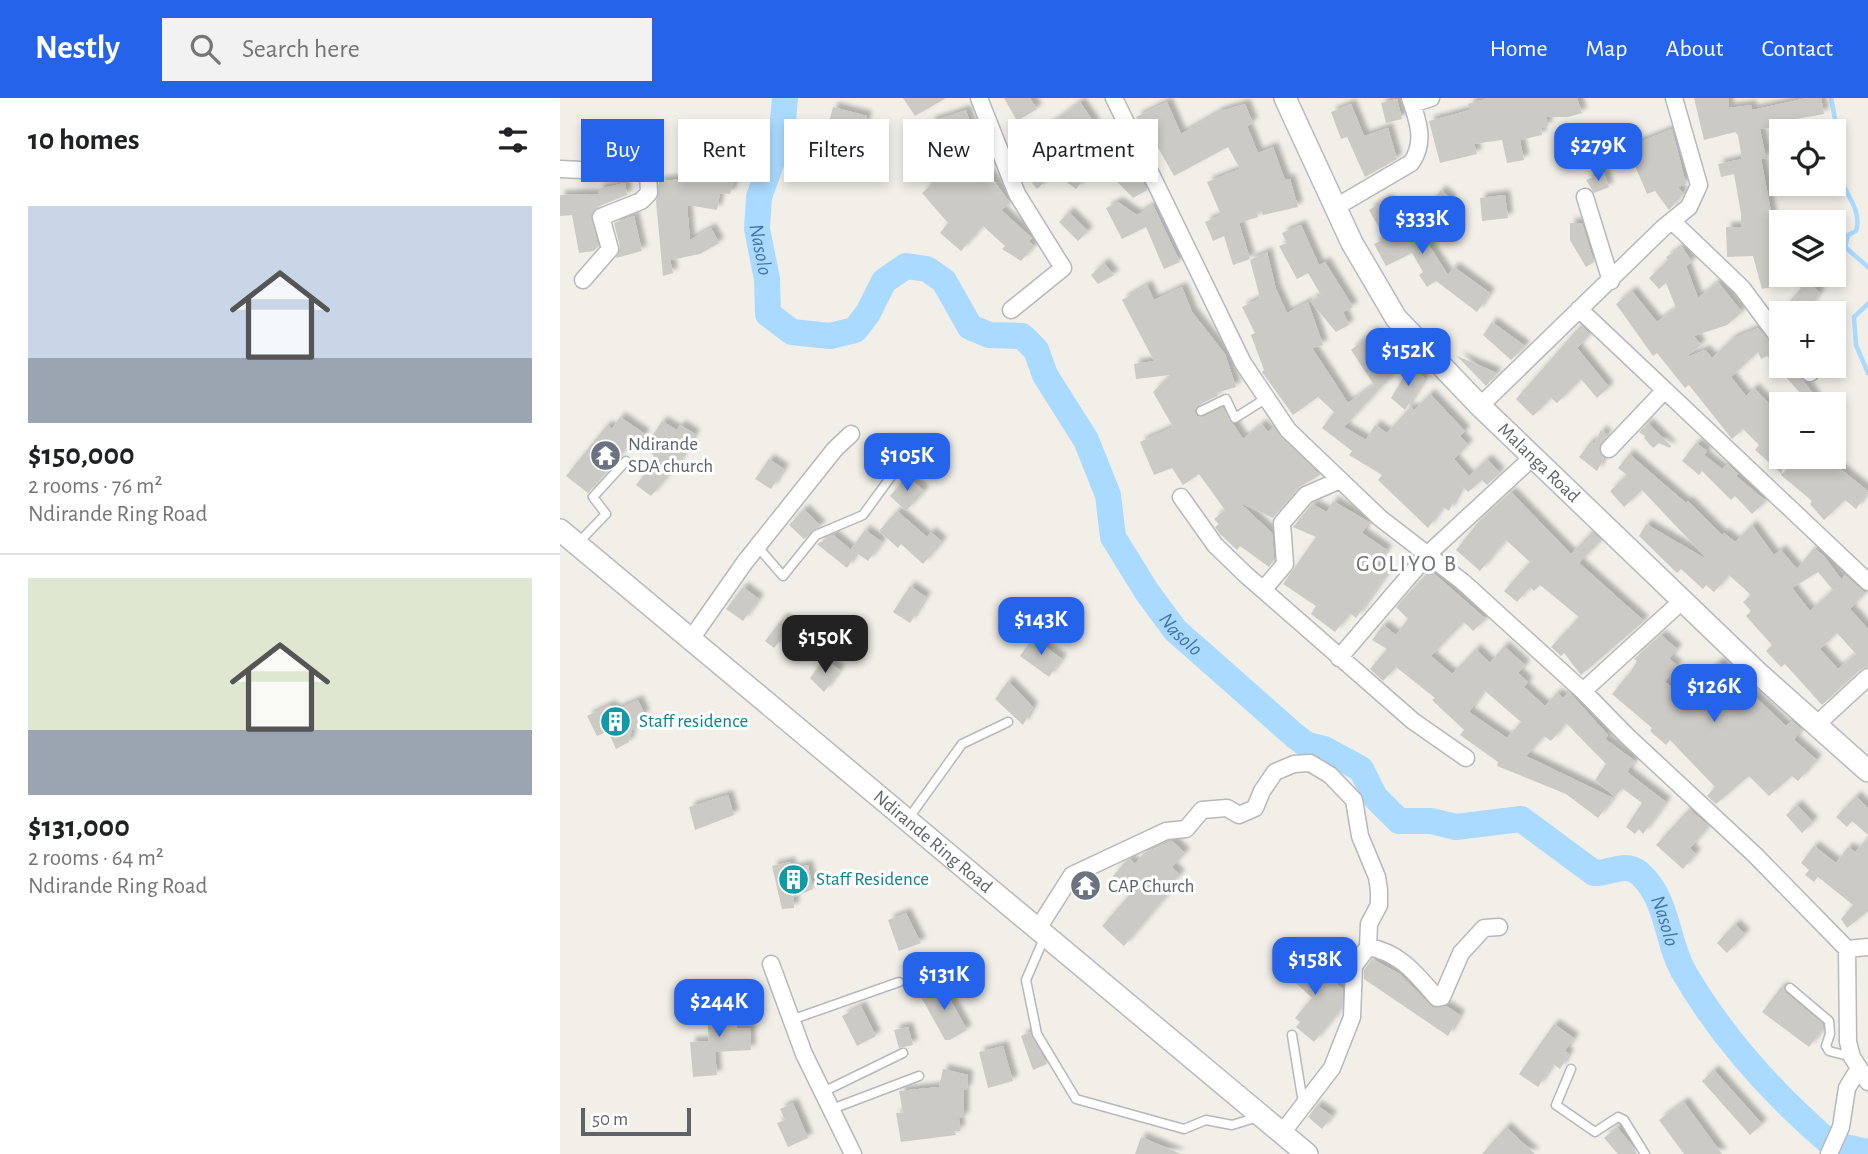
<!DOCTYPE html>
<html lang="en">
<head>
<meta charset="utf-8">
<style>
	body { margin:0; font-family:"Alegreya Sans",sans-serif; background:#f2f2f2; color:#202124; height:100vh; display:flex; flex-direction:column; font-size:26px; white-space:nowrap }
	* { box-sizing:border-box; margin:0 }
	p { font-size:23px; color:#757577 }
	.icon { flex:none; width:38px; height:38px; fill:none; stroke:currentColor; stroke-width:2; stroke-linecap:round; stroke-linejoin:round }
	.map { position:relative; flex:1; overflow:hidden }
	.drawer { display:flex; flex-direction:column; background:#fff; width:560px }
	.drawer>* { flex:none }
	.hud { position:absolute; left:21px; top:21px; width:665px; height:63px; display:flex; gap:14px }
	.buttons { position:absolute; left:1209px; top:21px; display:grid; gap:14px }
	.buttons a { display:grid; place-items:center; width:77px; height:77px; border-radius:0px; background:#fff; box-shadow:0 4px 10px #0003; font-size:35px }
	.scale { position:absolute; left:21px; bottom:18px; width:110px; box-sizing:border-box; padding-left:7px; border:4px solid #5f6368; border-top:0; font-size:19px; line-height:24px; white-space:nowrap; color:#5f6368; -webkit-text-stroke:5px #fff; paint-order:stroke }
	.price { position:absolute; translate:-50% -60px; padding:0 16px; border-radius:14px; background:#2563eb; color:#fff; font-size:23px; line-height:46px; filter:drop-shadow(0 2px 4px #0008) }
	.price::after { content:''; position:absolute; left:50%; top:42px; width:21px; height:16px; margin-left:-10px; background:inherit; clip-path:polygon(0 0,100% 0,50% 100%) }
	.price.active { background:#222; color:#fff }
	ul { padding:0; list-style:none }
	li { display:grid; align-content:center; gap:14px; height:371px; padding:0 28px }
	li+li { border-top:2px solid #e0e0e0 }
	li span { display:grid; place-items:center; height:217px; border-radius:0px; color:#555 }
	li>.icon { margin-inline-start:auto }
	span .icon { width:126px; height:126px; fill:#fffc; stroke-width:1 }
	li b { font-size:30px }
	h2 { display:flex; justify-content:space-between; align-items:center; height:84px; padding:0 28px; font-size:30px }
	.chip { padding:0 24px; border-radius:0px; background:#fff; box-shadow:0 4px 10px #0003; font-size:24px; line-height:63px }
	.chip.active { background:#2563eb; color:#fff }
	header { display:flex; align-items:center; gap:42px; box-sizing:border-box; height:98px; padding:0 35px; background:#2563eb; color:#fff }
	header strong { font-size:33px }
	nav { display:flex; gap:38px; margin-inline-start:auto; font-size:24px }
	.search { width:490px; height:63px; background:#f2f2f2; display:flex; align-items:center; gap:18px; box-sizing:border-box; padding:0 24px; border-radius:0px; color:#757577; font-size:26px }
	main { display:flex; flex:1; min-height:0 }
	.map>svg:first-child { display:block }
</style>
</head>
<body>
<header>
<strong>Nestly</strong>
<div class="search"><svg class="icon" aria-label="search" viewBox="0 0 24 24"><circle cx="10" cy="10" r="6"/><path d="M15 15l6 6"/></svg>Search here</div>
<nav><a>Home</a><a>Map</a><a>About</a><a>Contact</a></nav>
</header>
<main>
<section class="drawer">
<h2>10 homes<svg class="icon" aria-label="filters" viewBox="0 0 24 24"><path d="M4 7h16M4 17h16"/><circle cx="9" cy="7" r="2"/><circle cx="15" cy="17" r="2"/></svg></h2>
<ul>
<li><span style="background:linear-gradient(#c9d6e8 70%,#9aa5b1 0)"><svg class="icon" aria-label="home" viewBox="0 0 24 24"><path d="M3 11l9-7 9 7M6 9v11h12V9"/></svg></span><div><b>$150,000</b><p>2 rooms · 76 m²</p><p>Ndirande Ring Road</p></div></li>
<li><span style="background:linear-gradient(#dfe7d0 70%,#9aa5b1 0)"><svg class="icon" aria-label="home" viewBox="0 0 24 24"><path d="M3 11l9-7 9 7M6 9v11h12V9"/></svg></span><div><b>$131,000</b><p>2 rooms · 64 m²</p><p>Ndirande Ring Road</p></div></li>
</ul>
</section>
<div class="map">
<svg width="1308" height="1056" viewBox="0 0 1308 1056">
	<defs>
		<filter id="shadow"><feDropShadow dx="5" dy="-5" stdDeviation="2" flood-color="#0004"/></filter>
	</defs>
	<rect width="100%" height="100%" fill="#f1efe8"/>
	<g fill="none" stroke-linecap="round" stroke-linejoin="round">
		<path stroke="#aadaff" stroke-width="4.5" d="M1271,0L1276,26L1274,33
			M1274,64C1278,88 1304,110 1296,133L1288,137L1285,149L1308,169
			M1308,206L1294,219L1296,247L1308,275"/>
		<g stroke="#aadaff" stroke-width="26">
			<path id="s1" d="M225,0L222,35L199,99L197,131L207,181L208,216L232,234L270,238L295,232L308,215L324,183L346,168L367,171L384,183L410,229L429,237L462,238L476,252L485,277L526,342L548,397L553,439L587,494L615,532L735,638L747,647L764,651L801,671L815,699L839,723H871L896,729L961,721L1034,775C1050,776 1064,763 1079,775C1109,801 1106,845 1125,876C1163,941 1213,996 1270,1045"/>
			<path d="M1276,1047L1308,1054"/>
		</g>
	</g>
	<path fill="#cccac5" fill-rule="evenodd" filter="url(#shadow)" d="M343,0H386L355,18Z
		M444,0H470L477,11L457,23Z
		M929,0H1017L1022,15L1008,19H986L988,28L981,30L982,37L960,42L964,62L947,65L942,42L914,46L917,56L880,65L869,23L910,12L908,6Z
		M1134,0H1168L1169,10L1192,7V12L1247,0H1261L1264,16L1215,25L1216,29L1200,31L1206,60L1201,61L1213,124L1222,125V187L1202,191L1193,158L1167,159L1166,129H1181V116L1174,76L1161,79L1158,66L1182,61L1178,37L1175,34L1144,42Z
		M837,1L842,21L826,25L821,5Z
		M520,4L535,26L514,41L511,36L488,52L523,78V82L516,91L494,75L477,91L466,77L472,71L458,51Z
		M607,4L621,36L661,13L685,6L693,25L687,28L698,55L713,49L725,82L730,81L738,109L703,117L700,113L697,114L698,119L679,125L690,161L673,167L664,138L653,143L645,124L661,117L647,84L680,71L668,49L614,78L595,44L589,47L576,19Z
		M791,6L804,38L828,30L837,61L805,79L787,39L781,41L771,14Z
		M273,9L307,18L296,61L262,52Z
		M406,12L416,42L421,38L424,41L434,66L426,72L450,105L441,112L472,140L469,143L474,148L461,163L442,151L445,148L423,128L401,153L380,135L388,125L362,95L372,86L358,60L376,50L373,45L382,40L369,24Z
		M550,29L570,56L587,92L573,100L531,57L543,45L537,38Z
		M1112,31L1126,86L1118,89L1123,96L1109,112L1095,93L1087,96L1067,49Z
		M147,39V55L173,56L174,84L170,96L160,95L157,112L127,107L130,142L151,130L159,145L140,156L110,162L113,175L103,178L96,103L99,83L127,81V63H131L130,40Z
		M1044,75L1049,89L1034,95L1026,82Z
		M65,85L67,97L37,109L31,116L38,148L34,153L19,155L12,117L0,118V97L39,96L38,91Z
		M881,92L892,102L875,123L864,114Z
		M945,97L948,120L922,123L920,100Z
		M827,101L840,125L851,119L888,177L894,169L930,195L917,214L876,183L867,189L859,177L863,174L852,155L826,168L814,146L825,140L809,112Z
		M558,104L577,117L593,107L620,164L604,171L586,129L562,141L546,110Z
		M509,114L528,133L518,143L499,124Z
		M74,118L82,153L56,160L60,149L54,125Z
		M1010,125H1022L1034,164L1026,169L1010,142Z
		M741,127L759,167L765,164L793,209L783,214L789,227L776,234L750,203L761,197L748,175L737,181L719,148L727,145L722,135Z
		M1122,149L1132,164L1126,168L1138,200L1158,184L1182,214L1167,227L1134,238L1141,247L1125,260L1145,252L1152,260L1172,241L1198,230L1219,254L1222,268H1233L1260,306H1250L1207,258L1201,261L1198,254L1171,279L1186,298L1194,290L1222,319V376L1195,352L1199,347L1183,331L1172,341L1129,287L1125,290L1097,255L1093,258L1056,206L1072,193L1097,224L1116,210L1106,185L1099,191L1089,180L1108,162L1106,159Z
		M707,154L716,191L727,215L748,204L763,247L752,250L788,305L814,287L791,252L813,234L841,268L784,329L806,342L815,327L827,335L850,309L854,312L870,296L905,333L900,338L908,347L894,361L909,378L927,361L940,375L927,387L922,382L908,394L902,388L889,413L883,409L868,430L818,382L822,377L789,357L792,353L762,330L774,314L758,299L733,317L702,274L704,272L691,237L695,235L682,209L700,200L690,162Z
		M544,165L554,177L538,186L531,177Z
		M1247,183L1260,195L1245,215H1230L1224,210Z
		M587,187L594,202L622,189L632,214L665,256L676,289L656,295L658,298L638,307L634,313L637,318L643,319L663,310L683,341L702,326L708,334L713,329L760,377L738,390L713,420L680,405L712,435L714,462L709,469L680,448L677,452L660,436L655,429L659,426L654,421L665,412L639,376L623,387L612,370L594,377L580,344L613,329L593,294L610,277L576,281L574,266L594,263L562,202Z
		M932,224L965,248L951,262L923,237Z
		M1021,227L1030,236L1017,250L1049,289L1037,300L1021,281L997,305L991,300L973,318L956,301Z
		M897,258L937,275L926,288Z
		M850,268L865,280L845,312L831,300Z
		M60,319L85,336L76,349L71,345L28,395L6,378L47,327L52,331Z
		M102,323L117,332L120,327L135,336L119,364L91,398L76,387L96,361L86,348Z
		M1088,325L1111,348L1110,350L1099,345L1093,350L1084,340L1085,338L1079,334Z
		M1041,332L1047,337L1039,348L1044,360L1037,373L1019,359L1031,343L1034,346Z
		M1136,345L1147,353L1144,357L1162,371L1168,366L1178,376L1176,378L1206,403L1192,416L1175,398L1171,402L1142,373L1139,377L1122,363Z
		M1069,356L1126,405L1128,403L1162,437L1164,435L1175,444L1192,427L1214,457L1221,452L1237,471L1254,450L1264,458L1281,481L1285,477L1305,495L1290,511L1308,531V569L1301,571L1262,607L1225,566L1221,569L1206,553L1212,547L1186,518L1191,513L1183,504L1191,497L1169,477L1154,494L1146,487L1143,491L1121,471L1117,475L1079,438L1086,426L1148,462L1082,392L1064,409L1050,393L1067,377L1058,370ZM1258,474L1273,492L1250,513L1232,490ZM1277,535L1296,556L1278,571L1260,551Z
		M1239,359H1280L1273,365L1308,393L1296,411L1285,402L1264,422L1250,406L1252,403L1221,377Z
		M209,361L224,371L211,391L195,381Z
		M347,378L364,393L346,413L330,398Z
		M951,394L1011,456L1032,434L1041,442L1019,465L1084,523L1021,577L1004,555L1001,558L991,549L1019,519L980,487L974,493L970,489L957,504L944,493L970,464L946,442L920,473L896,452L920,422Z
		M773,403L809,424L802,435L827,452L817,467L828,474L796,520L790,515L775,534L751,516L756,508L723,486L756,439L733,429L752,406L767,414Z
		M244,411L261,428L244,441L229,427Z
		M337,413L367,439L371,434L382,444L363,466L341,446L338,450L319,433Z
		M305,432L322,444L308,463L291,451Z
		M273,437L296,456L287,470L257,446Z
		M870,472L926,521L913,533L904,524L871,558L892,576L916,551L930,565L944,548L965,567L958,575L968,584L964,589L985,608L997,595L1003,600L1009,594L1048,637L1045,641L1075,663L1067,674L1106,704L1083,736L1079,731L1075,736L1066,729L1082,705L1062,690L1055,699L1035,682L1046,666L1006,625L991,643L984,638L966,658L1053,700L1038,720L1006,696L937,668L938,664L900,637L904,632L872,602L875,600L836,569L823,583L810,571L827,551L812,542L823,527L836,537L848,521L836,509ZM924,592L961,624L947,640L909,614Z
		M350,488L366,499L350,525L333,514Z
		M183,489L199,501L183,523L166,511Z
		M223,520L232,526L214,550L205,543Z
		M1101,537L1117,551L1109,561L1117,567L1105,584L1124,598L1159,564L1226,628L1232,623L1241,631L1234,642L1257,662L1238,683L1232,678L1209,698L1189,678L1156,706L1147,698L1155,689L1110,642L1106,647L1090,633L1092,630L1052,596L1071,573L1077,563L1074,561Z
		M473,540L502,561L489,579L460,558Z
		M264,561L280,572L264,594L250,580Z
		M448,583L473,609L463,627L435,601Z
		M78,602L85,617L81,618L85,627L72,632L69,644L56,651L48,633L37,638L27,618L50,607L56,612Z
		M168,697L174,717L135,732L129,709Z
		M1296,698L1308,710V737L1292,723L1287,729L1276,719Z
		M1237,707L1253,724L1242,735L1226,717Z
		M1129,711L1149,728L1130,750L1136,756L1123,771L1096,747Z
		M1308,740V813L1287,830L1281,821L1293,807L1258,779L1254,784L1245,777L1249,772L1241,765L1254,748L1276,765L1288,749L1295,754Z
		M612,743L625,755L612,769L620,777L605,792L609,795L564,848L542,828L572,794L553,778L565,764L570,761L575,766L584,755Z
		M230,764L232,771L248,767L253,791L234,799V810L222,811L212,768Z
		M346,815L361,845L339,853L328,822Z
		M1175,826L1185,836L1167,855L1157,845Z
		M739,855L783,891L782,910L754,944L736,929L740,924L735,920L752,900L723,873Z
		M812,861L840,876L873,910L886,908L900,917L888,938L804,881V872Z
		M381,885L407,932L390,942H385L360,897Z
		M1222,888L1226,895L1263,926V931L1249,949L1202,914Z
		M176,904L177,930H190L191,952L155,954L157,977L133,979L130,944L149,943L146,906Z
		M301,908L316,938L297,948L282,918Z
		M994,926L1014,940L1005,953L1009,956L1000,971L993,966L978,989L959,976Z
		M348,929L353,947L339,950L334,932Z
		M470,934L487,966L473,972L461,938Z
		M443,948L453,983L428,990L419,954Z
		M383,971L408,977L407,991L404,992V1020H399L400,1033H394L396,1037L341,1044L336,1015H343L339,993L379,989Z
		M1154,972L1202,1026L1190,1037L1142,983Z
		M1124,1004L1146,1034L1162,1056H1124L1099,1022Z
		M233,1005L248,1040L228,1049L217,1025L225,1022L220,1011Z
		M757,1007L772,1018L762,1031L748,1019Z
		M946,1029L975,1056H922Z
		M1057,1029L1071,1046L1077,1056H1058L1044,1040Z
		M581,1039L621,1056H575Z"/>
	<g fill="none" stroke-linecap="round" stroke-linejoin="round">
		<defs>
			<path id="lane" d="M641,313L666,301L675,320L705,301
				M17,446L46,416L33,399L66,363
				M197,448L223,478L256,437L303,417L335,373
				M348,721L402,646L448,624
				M485,838L466,882L477,936L516,1001L624,1031L646,1022L672,1027L698,1019
				M1230,890L1269,923L1270,936L1266,948L1269,953L1292,959
				M231,922L339,884
				M732,937L743,1005
				M1011,971L996,1007L1035,1034L1058,1019L1064,1022L1085,1056
				M263,994L343,955
				M272,1011L359,978"/>
			<path id="street" d="M419,0L457,96L503,170L451,212
				M554,0L683,265L728,332L820,420L903,484L1023,593L1067,638L1195,757L1287,851L1308,849
				M852,6L871,0
				M0,71L88,75L89,95L81,103L41,119L50,151L23,182
				M1025,99L1051,183
				M776,109L851,65C866,45 858,22 850,0
				M1112,123L1182,190L1222,244
				M1019,211L1308,484
				M1243,268L1250,275L1258,268
				M920,308L1103,130L1129,109L1139,87L1114,0
				M1049,351L1104,293
				M621,399L655,447L686,477L853,623L906,660
				M703,492L725,466L722,425L746,397L780,382
				M131,541L185,464L275,351L291,336
				M779,560L868,456L974,358
				M1023,593L1123,502
				M1257,626L1308,579
				M477,832L512,777L606,733L626,731L642,712L667,710L679,717L695,710L702,693L715,674L734,666L750,665L770,677L794,702L800,738L817,779L819,792V807L809,826L808,849L794,868L792,919L772,970L722,1035
				M808,849C840,854 857,877 877,900L882,899L901,855L924,830L939,829
				M1287,851L1288,944L1292,959L1308,984
				M211,866L244,956L293,1056
				M1269,1056L1281,1029L1287,990L1298,972"/>
			<g id="secondary">
				<path id="s2" d="M725,0L792,145L836,220L920,308L1198,575L1308,673"/>
				<path id="s3" d="M0,432L747,1056"/>
			</g>
		</defs>
		<use href="#lane" stroke="#b5b8bc" stroke-width="11"/>
		<use href="#street" stroke="#b5b8bc" stroke-width="19"/>
		<use href="#secondary" stroke="#b6babf" stroke-width="24"/>
		<use href="#lane" stroke="#fff" stroke-width="8"/>
		<use href="#street" stroke="#fff" stroke-width="16"/>
		<use href="#secondary" stroke="#fff" stroke-width="21"/>
	</g>
	<defs>
		<symbol id="temple-disc" viewBox="-11 -11 22 22"><circle r="9.5" fill="#6b7280" stroke="#fff"/><path d="M0-6L5-2H3V0L6.5 2.5H4V6H1.5V3h-3V6H-4V2.5H-6.5L-3 0V-2H-5Z" fill="#fff"/></symbol>
		<symbol id="building-disc" viewBox="-11 -11 22 22"><circle r="9.5" fill="#0f9aa8" stroke="#fff"/><path d="M-4-6H4V6H1V3H-1V6H-4ZM-2.5-4.3h1.7v1.8h-1.7ZM.8-4.3h1.7v1.8H.8ZM-2.5-1h1.7V.8h-1.7ZM.8-1h1.7V.8H.8Z" fill="#fff"/></symbol>
	</defs>
	<g fill-rule="evenodd">
		<use href="#temple-disc" x="28" y="340" width="35" height="35"/>
		<use href="#building-disc" x="38" y="606" width="35" height="35"/>
		<use href="#building-disc" x="216" y="764" width="35" height="35"/>
		<use href="#temple-disc" x="508" y="770" width="35" height="35"/>
	</g>
	<g text-anchor="middle" dominant-baseline="central" stroke-width="6" stroke-linejoin="round" paint-order="stroke">
		<g font-size="19" fill="#5b616d" stroke="#fff" text-anchor="start">
			<text x="68" y="346">Ndirande<tspan x="68" dy="22">SDA church</tspan></text>
			<text x="548" y="788">CAP Church</text>
		</g>
		<g font-size="19" fill="#5f6368" stroke="#fff">
			<text stroke="none"><textPath href="#s2" startOffset="450">Malanga Road</textPath></text>
			<text stroke="none"><textPath href="#s3" startOffset="486">Ndirande Ring Road</textPath></text>
		</g>
		<g font-size="19" fill="#0d838f" stroke="#fff" text-anchor="start">
			<text x="79" y="623">Staff residence</text>
			<text x="256" y="781">Staff Residence</text>
		</g>
		<g font-size="21" font-style="italic" fill="#4174aa" stroke="#fff">
			<text stroke="none"><textPath href="#s1" startOffset="156">Nasolo</textPath></text>
			<text stroke="none"><textPath href="#s1" startOffset="891">Nasolo</textPath></text>
			<text stroke="none"><textPath href="#s1" startOffset="1500">Nasolo</textPath></text>
		</g>
		<g font-size="23" letter-spacing="2" fill="#70757a" stroke="#fff">
			<text x="847" y="466">GOLIYO B</text>
		</g>
	</g>
</svg>
<div class="buttons">
<a><svg class="icon" aria-label="locate" viewBox="0 0 24 24"><circle cx="12" cy="12" r="6"/><path d="M12 2v4M12 18v4M2 12h4M18 12h4"/></svg></a>
<a><svg class="icon" aria-label="layers" viewBox="0 0 24 24"><path d="M12 4l9 5-9 5-9-5zM3 14l9 5 9-5"/></svg></a>
<a>+</a>
<a>−</a>
</div>
<div class="scale">50 m</div>
<b class="price" style="left:1038px;top:85px">$279K</b>
<b class="price" style="left:862px;top:158px">$333K</b>
<b class="price" style="left:848px;top:290px">$152K</b>
<b class="price" style="left:347px;top:395px">$105K</b>
<b class="price" style="left:481px;top:559px">$143K</b>
<b class="price active" style="left:265px;top:577px">$150K</b>
<b class="price" style="left:1154px;top:626px">$126K</b>
<b class="price" style="left:755px;top:899px">$158K</b>
<b class="price" style="left:384px;top:914px">$131K</b>
<b class="price" style="left:159px;top:941px">$244K</b>
<div class="hud">
<a class="chip active">Buy</a>
<a class="chip">Rent</a>
<a class="chip">Filters</a>
<a class="chip">New</a>
<a class="chip">Apartment</a>
</div>
</div>
</main>
</body>
</html>
